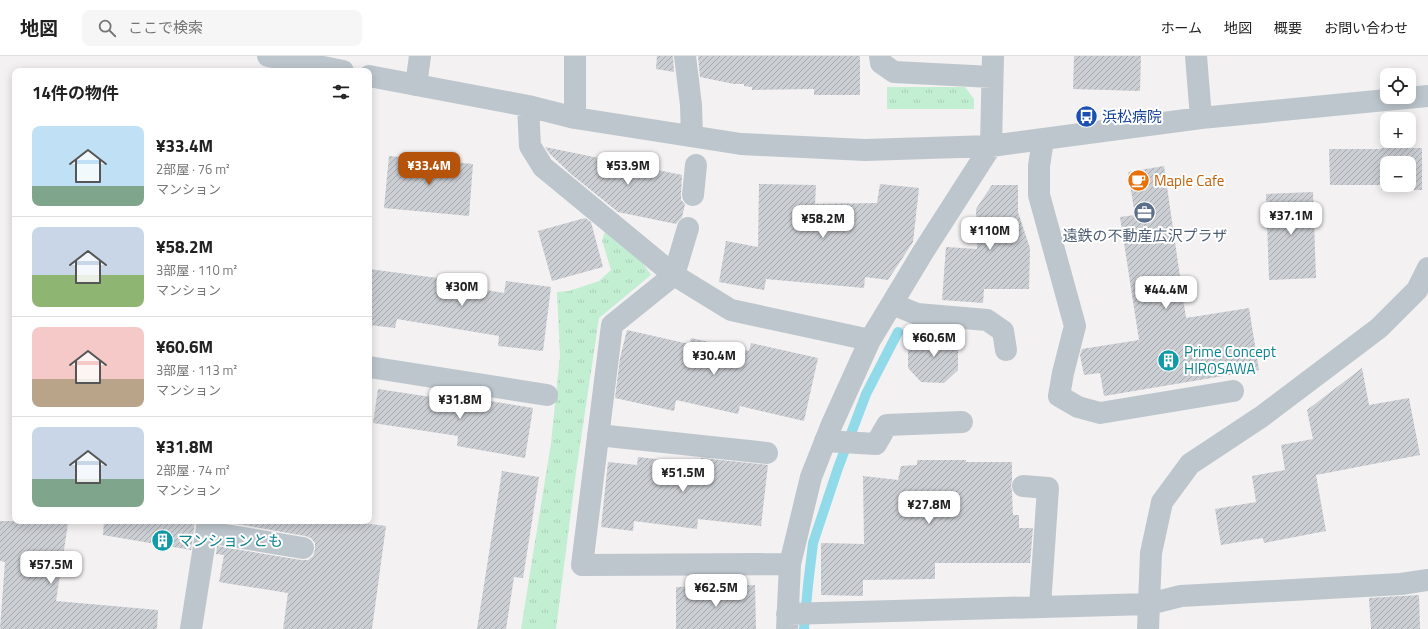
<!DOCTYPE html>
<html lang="ja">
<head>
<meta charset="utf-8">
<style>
	body { margin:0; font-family:"Titillium Web","Noto Sans JP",sans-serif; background:#f6f6f6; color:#222; height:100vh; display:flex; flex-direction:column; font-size:15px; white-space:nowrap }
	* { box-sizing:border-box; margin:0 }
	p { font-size:13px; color:#767676 }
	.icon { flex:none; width:22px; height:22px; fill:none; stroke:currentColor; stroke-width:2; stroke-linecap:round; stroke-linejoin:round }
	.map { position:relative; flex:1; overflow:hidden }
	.panel { position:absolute; left:12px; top:12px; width:360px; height:456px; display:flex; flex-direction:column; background:#fff; border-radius:8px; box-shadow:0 2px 10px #0003 }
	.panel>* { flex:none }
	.controls { position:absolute; left:1380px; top:12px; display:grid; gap:8px }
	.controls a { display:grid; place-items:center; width:36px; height:36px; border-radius:8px; background:#fff; box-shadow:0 2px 10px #0003; font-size:20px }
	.price { position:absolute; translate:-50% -34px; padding:0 9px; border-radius:8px; background:#fff; color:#222; font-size:13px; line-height:26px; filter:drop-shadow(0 1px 2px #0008) }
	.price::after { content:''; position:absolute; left:50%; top:24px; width:12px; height:9px; margin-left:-6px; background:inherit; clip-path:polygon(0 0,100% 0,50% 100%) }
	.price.active { background:#b45309; color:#fff }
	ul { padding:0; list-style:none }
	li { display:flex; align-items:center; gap:12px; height:100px; padding:0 20px }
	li+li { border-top:1px solid #e0e0e0 }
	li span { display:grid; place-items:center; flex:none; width:112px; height:80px; border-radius:8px; color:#555 }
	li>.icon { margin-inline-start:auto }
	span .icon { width:48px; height:48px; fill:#fffc; stroke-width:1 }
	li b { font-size:17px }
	h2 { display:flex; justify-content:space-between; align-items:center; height:48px; padding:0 20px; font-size:17px }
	header { display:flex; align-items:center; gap:24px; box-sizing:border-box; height:56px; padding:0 20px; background:#fff; border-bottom:1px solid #e0e0e0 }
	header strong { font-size:19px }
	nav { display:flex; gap:22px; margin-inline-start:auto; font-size:14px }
	.search { width:280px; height:36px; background:#f6f6f6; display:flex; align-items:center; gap:10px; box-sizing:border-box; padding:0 14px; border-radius:8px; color:#767676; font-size:15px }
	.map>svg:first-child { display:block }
</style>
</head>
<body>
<header>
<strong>地図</strong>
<div class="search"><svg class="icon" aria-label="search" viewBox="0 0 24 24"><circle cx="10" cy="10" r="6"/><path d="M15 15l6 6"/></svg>ここで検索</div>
<nav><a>ホーム</a><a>地図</a><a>概要</a><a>お問い合わせ</a></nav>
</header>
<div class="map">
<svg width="1428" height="573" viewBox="0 0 1428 573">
	<defs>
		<pattern id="grass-tufts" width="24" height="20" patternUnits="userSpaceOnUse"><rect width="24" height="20" fill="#c2eed2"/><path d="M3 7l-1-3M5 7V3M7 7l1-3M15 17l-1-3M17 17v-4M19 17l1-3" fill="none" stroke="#a8ceb7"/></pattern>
		<pattern id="building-hatch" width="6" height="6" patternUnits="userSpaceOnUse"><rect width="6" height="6" fill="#cbced3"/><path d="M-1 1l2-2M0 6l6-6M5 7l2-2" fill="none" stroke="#a7aaae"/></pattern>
	</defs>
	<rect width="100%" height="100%" fill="#f3f1f1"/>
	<path fill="url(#grass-tufts)" d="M887,31H965L974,43V53H887Z
		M605,176L638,200L651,219L599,262L576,416L556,573H521L551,387L560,300L557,236L569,235L599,225L611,214L602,184Z"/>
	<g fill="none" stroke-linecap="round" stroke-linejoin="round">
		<path stroke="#91daea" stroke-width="10" d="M804,573L808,529L813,487L838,412L866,338L898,276"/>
	</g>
	<path fill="url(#building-hatch)" fill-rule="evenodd" d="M657,0H673L674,16L656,13Z
		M698,0H860V39H814V33L752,34V31L744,30V28H734L700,21Z
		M1074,0H1141L1140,35L1073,33Z
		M545,91L682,119L681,138V144L685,148L682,161L676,168L618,156L571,118L550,98Z
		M1381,92H1422V134H1381V129H1330L1329,93H1381ZM1387,107H1409V129H1387Z
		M389,100L473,108L469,160L384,152Z
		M1164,110L1186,262L1249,252L1259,314L1104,340L1100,317L1084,319L1080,299L1082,293L1139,284L1120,161L1135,159L1128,116Z
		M759,128L816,129L815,148L877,147L880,128L919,132L913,186L888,224L865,221L864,232L766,223L764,234L719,226L726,185L758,191Z
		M992,129H1018V156L1030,192L1029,233H984L983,247L942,244L946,191L977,193L976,153Z
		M1313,136L1316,222L1269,224L1266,138Z
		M585,162L591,166L603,211L552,225L538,175Z
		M369,213L445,223L444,227L504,237L506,225L551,231L543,295L498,290L499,280L397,263L395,272L369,269Z
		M627,274L689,288L691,282L749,295L751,287L818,302L804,365L740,350L738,358L676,344L674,355L615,342L620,302Z
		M923,277H949L958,290V314L944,327L921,326L908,312V293Z
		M1362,312L1369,349L1409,342L1420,399L1316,419L1326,475L1264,487L1263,482L1221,489L1215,453L1256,446L1252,420L1285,414L1281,389L1313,383L1307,354Z
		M378,333L464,346L465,341L533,352L525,402L457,390L458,380L373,367Z
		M638,401L700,408L701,402L768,409L761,470L698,463L697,473L634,465L633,475L601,471L608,406L637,409Z
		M917,404H966V406H1012V425L1011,429L1012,436L1013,459H1019V472H1033L1030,507H935V523L863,524V540L821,539V487L864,488L863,420L898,424L901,410L917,409Z
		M502,415L539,421L523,522L514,521L506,573H477Z
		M0,465H48L68,468L56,545L158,554L157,573H0L5,506L0,505Z
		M104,465H195L191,494L103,479Z
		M220,465H347L386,470L372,573H283L288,537L219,526L224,499L216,498L217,490L301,504H308L313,500L315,494V487L311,482L305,480Z
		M755,529L756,573H676V531Z
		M1419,539L1420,573H1371L1369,542Z"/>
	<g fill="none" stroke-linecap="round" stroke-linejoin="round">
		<path stroke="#bdc6cd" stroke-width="22" d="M268,0L343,15
			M685,0L691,49L692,80
			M880,0L881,7L894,16L992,21
			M1196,0L1201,62
			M369,20L528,50L575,62L741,88L865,94L991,90L1201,62L1428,40
			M416,29L420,0
			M528,50L530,90L543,111L674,219L731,254L870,284
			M575,62V0
			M1043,84L1039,110V139L1075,270L1063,317L1059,340L1078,351L1100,357L1233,335
			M693,139L696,109
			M688,172L674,219L612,269L582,509L790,508
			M892,248L917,258L987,264L1003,275L1006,294
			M369,311L547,339
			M598,379L767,397
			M825,385L876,388L887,369L962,366
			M1023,430L1048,432L1040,550
			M207,476L303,492
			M787,558L1149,548L1181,540L1401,528L1428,524
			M191,573L208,465
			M787,573L790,508L811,421L832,368L870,284L923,196L991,90L993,0
			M1148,573L1151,497L1162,446L1190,408L1261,361L1379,272L1417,234L1428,212"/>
	</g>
	<defs>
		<symbol id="bus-disc" viewBox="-11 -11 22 22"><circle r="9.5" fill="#1a4fb4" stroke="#fff"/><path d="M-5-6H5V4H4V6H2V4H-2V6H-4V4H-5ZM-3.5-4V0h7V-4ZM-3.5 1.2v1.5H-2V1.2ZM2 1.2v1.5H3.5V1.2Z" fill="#fff"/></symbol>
		<symbol id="cafe-disc" viewBox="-11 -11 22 22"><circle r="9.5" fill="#e8710a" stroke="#fff"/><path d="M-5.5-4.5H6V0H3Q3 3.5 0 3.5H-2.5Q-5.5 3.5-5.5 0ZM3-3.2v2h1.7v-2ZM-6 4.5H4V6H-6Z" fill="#fff"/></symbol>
		<symbol id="office-disc" viewBox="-11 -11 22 22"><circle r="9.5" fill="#5c6f8a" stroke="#fff"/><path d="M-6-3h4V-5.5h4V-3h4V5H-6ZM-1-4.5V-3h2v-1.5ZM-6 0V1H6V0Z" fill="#fff"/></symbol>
		<symbol id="building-disc" viewBox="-11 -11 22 22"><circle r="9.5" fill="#0f9aa8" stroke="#fff"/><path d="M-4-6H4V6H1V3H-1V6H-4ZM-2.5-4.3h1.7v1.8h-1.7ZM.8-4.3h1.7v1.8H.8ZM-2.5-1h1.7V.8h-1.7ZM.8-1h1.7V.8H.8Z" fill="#fff"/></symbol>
	</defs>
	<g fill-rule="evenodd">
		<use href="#bus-disc" x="1074" y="48" width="25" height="25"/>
		<use href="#cafe-disc" x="1126" y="112" width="25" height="25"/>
		<use href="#office-disc" x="1132" y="144" width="25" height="25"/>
		<use href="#building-disc" x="1156" y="292" width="25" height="25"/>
		<use href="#building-disc" x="150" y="472" width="25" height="25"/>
	</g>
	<g text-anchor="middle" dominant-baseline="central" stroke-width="4" stroke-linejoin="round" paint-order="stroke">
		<g font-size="15" fill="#164399" stroke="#fff" text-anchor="start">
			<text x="1102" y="60">浜松病院</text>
		</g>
		<g font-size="15" fill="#c56008" stroke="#fff" text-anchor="start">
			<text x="1154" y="124">Maple Cafe</text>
		</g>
		<g font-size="15" fill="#4e5e75" stroke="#fff">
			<text x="1145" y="179">遠鉄の不動産広沢プラザ</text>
		</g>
		<g font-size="15" fill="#0d838f" stroke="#fff" text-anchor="start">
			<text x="1184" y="295">Prime Concept<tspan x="1184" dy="17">HIROSAWA</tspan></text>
			<text x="178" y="484">マンションとも</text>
		</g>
	</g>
</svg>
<div class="controls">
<a><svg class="icon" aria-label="locate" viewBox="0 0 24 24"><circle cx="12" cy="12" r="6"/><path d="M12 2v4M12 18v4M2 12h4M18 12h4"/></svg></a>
<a>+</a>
<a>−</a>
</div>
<b class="price active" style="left:429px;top:130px">¥33.4M</b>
<b class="price" style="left:628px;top:130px">¥53.9M</b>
<b class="price" style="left:1291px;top:180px">¥37.1M</b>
<b class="price" style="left:823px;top:183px">¥58.2M</b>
<b class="price" style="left:990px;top:195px">¥110M</b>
<b class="price" style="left:462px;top:251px">¥30M</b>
<b class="price" style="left:1166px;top:254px">¥44.4M</b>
<b class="price" style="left:934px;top:302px">¥60.6M</b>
<b class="price" style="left:714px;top:320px">¥30.4M</b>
<b class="price" style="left:460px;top:364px">¥31.8M</b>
<b class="price" style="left:683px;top:437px">¥51.5M</b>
<b class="price" style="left:929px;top:469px">¥27.8M</b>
<b class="price" style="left:51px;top:529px">¥57.5M</b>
<b class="price" style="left:716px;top:552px">¥62.5M</b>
<section class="panel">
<h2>14件の物件<svg class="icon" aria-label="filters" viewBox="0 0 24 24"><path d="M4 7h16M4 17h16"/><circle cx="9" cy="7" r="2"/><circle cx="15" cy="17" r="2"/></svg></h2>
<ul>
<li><span style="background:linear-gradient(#bfe0f5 75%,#7fa58c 0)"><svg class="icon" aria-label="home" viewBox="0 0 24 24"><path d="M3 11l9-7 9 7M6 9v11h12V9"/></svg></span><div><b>¥33.4M</b><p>2部屋 · 76 m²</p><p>マンション</p></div></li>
<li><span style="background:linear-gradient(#c9d6e8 60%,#8fb573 0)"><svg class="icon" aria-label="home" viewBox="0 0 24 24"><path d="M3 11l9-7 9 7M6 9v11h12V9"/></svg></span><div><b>¥58.2M</b><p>3部屋 · 110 m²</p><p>マンション</p></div></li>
<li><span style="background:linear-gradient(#f6c9c9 65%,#b9a48a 0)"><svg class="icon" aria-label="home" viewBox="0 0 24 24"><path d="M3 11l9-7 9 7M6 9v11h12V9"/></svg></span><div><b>¥60.6M</b><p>3部屋 · 113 m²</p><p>マンション</p></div></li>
<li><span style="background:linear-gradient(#c9d6e8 65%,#7fa58c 0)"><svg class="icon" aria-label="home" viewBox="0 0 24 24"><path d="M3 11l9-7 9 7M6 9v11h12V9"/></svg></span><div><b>¥31.8M</b><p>2部屋 · 74 m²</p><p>マンション</p></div></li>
</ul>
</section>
</div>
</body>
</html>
